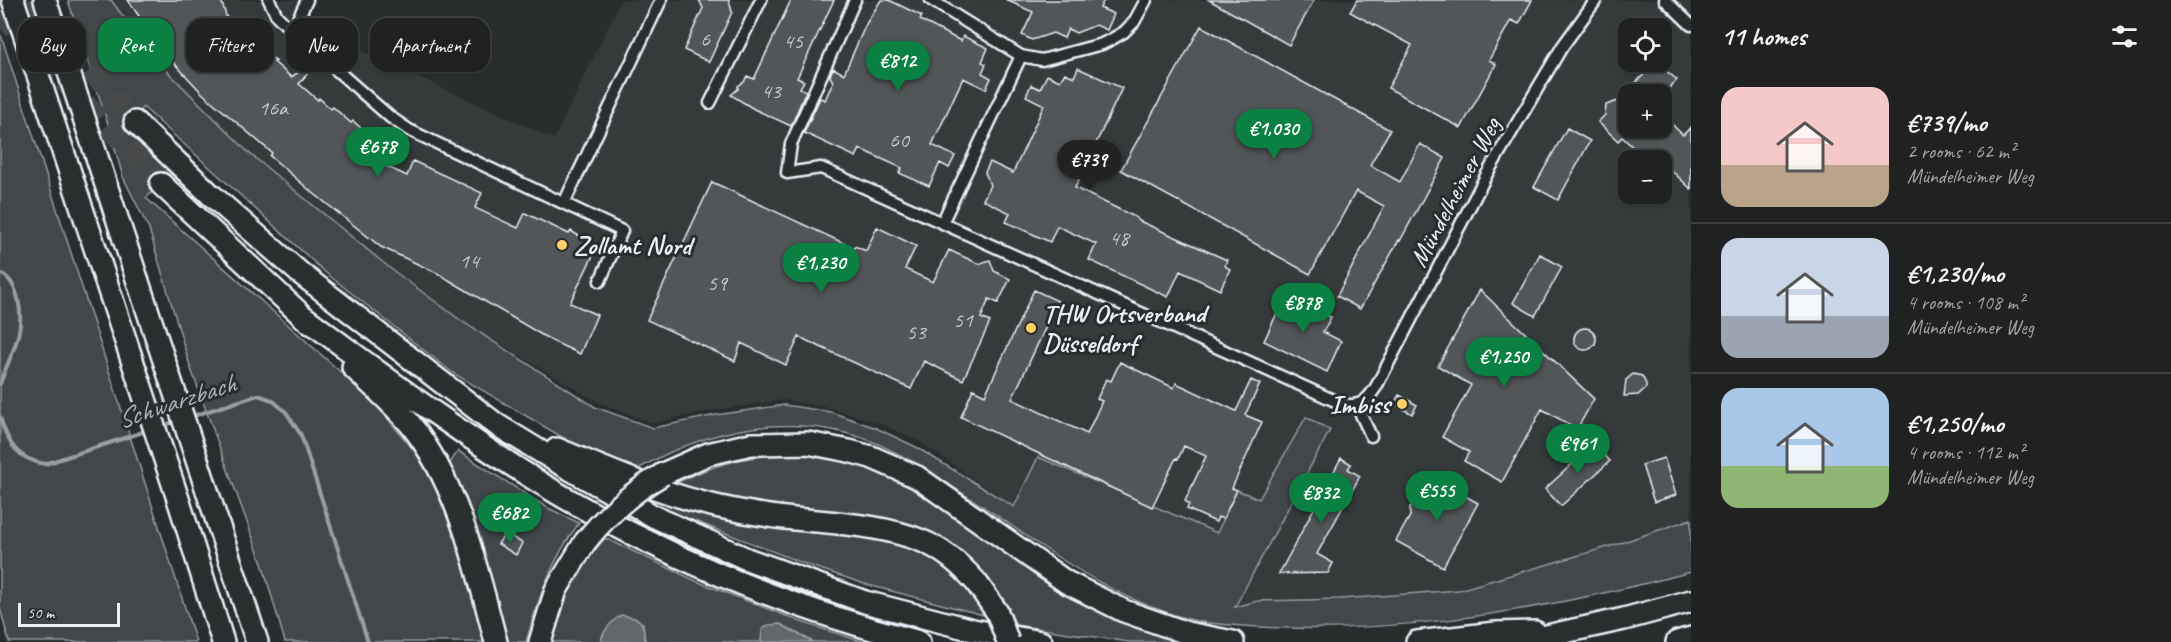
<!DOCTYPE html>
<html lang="en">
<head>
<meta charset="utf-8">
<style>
	body { margin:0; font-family:Caveat,sans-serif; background:#282a2a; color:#f1f3f6; height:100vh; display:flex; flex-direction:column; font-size:22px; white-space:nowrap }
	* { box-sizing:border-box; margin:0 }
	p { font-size:20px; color:#a2a4a5 }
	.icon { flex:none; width:33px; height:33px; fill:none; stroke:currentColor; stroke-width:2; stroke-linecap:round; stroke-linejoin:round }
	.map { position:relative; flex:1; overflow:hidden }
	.panel { display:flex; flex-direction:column; background:#202222; width:480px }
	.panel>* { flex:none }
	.banner { position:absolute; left:18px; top:18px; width:570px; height:54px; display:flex; gap:12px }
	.controls { position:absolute; left:1618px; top:18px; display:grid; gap:12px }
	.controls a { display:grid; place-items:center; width:54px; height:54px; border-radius:12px; background:#202222; box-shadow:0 2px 4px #0004,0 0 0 2px #3d3f40; font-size:30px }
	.scale { position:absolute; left:18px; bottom:15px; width:102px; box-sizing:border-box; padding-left:6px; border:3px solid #e8f1f8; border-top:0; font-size:16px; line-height:21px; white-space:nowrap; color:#e8f1f8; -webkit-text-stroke:4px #2a2d2e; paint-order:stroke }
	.price { position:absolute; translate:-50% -51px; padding:0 14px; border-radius:21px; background:#0b8043; color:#fff; font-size:20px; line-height:39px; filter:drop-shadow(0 2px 3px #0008) }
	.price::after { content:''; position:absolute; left:50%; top:36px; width:18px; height:14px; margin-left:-9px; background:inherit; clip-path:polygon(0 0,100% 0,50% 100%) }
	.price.active { background:#222; color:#fff }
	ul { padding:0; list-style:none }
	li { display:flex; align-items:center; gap:18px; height:150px; padding:0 30px }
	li+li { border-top:2px solid #3d3f40 }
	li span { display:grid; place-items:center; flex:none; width:168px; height:120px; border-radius:18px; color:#555 }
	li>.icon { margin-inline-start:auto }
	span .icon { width:72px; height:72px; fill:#fffc; stroke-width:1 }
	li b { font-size:26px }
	h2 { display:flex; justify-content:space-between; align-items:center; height:72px; padding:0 30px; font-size:26px }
	.tag { padding:0 21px; border-radius:18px; background:#202222; box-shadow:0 2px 4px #0004,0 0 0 2px #3d3f40; font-size:21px; line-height:54px }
	.tag.active { background:#0b8043; color:#fff }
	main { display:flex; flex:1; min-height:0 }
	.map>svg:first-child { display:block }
</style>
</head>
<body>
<main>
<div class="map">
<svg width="1691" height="642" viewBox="0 0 1691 642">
	<rect width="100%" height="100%" fill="#2a2d2e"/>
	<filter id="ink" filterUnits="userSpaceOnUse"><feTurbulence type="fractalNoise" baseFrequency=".0167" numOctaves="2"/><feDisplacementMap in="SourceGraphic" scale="12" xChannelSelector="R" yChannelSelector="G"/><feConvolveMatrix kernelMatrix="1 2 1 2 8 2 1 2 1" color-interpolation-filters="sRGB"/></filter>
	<g filter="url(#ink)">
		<path fill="#363a3b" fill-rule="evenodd" d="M111,0H316L304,25L554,139L621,0H1691V519L1618,544L1459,590L1341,599L1258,601L1234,608L1014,507L919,441L878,423L832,408L784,400L715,410L653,423L598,402L463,322L391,269L249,153L152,56ZM1629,28H1662V62H1629ZM1629,94H1662V128H1629ZM1629,160H1662V194H1629Z"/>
		<path fill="#424648" stroke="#959ca0" stroke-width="1.5" d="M68,0H111L152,56L249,153L391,269L463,322L595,407L653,428L716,415L784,405L831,412L876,428L916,447L1014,507L1038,457L1217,533L1237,490L1259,499L1306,417L1330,430L1235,607L1258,601L1341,599L1459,590L1618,544L1691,519V572C1534,613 1363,642 1201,622C1132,607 1072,568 1015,528C991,511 965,495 940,479C911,461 882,442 849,434C774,413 698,433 633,472L596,457L453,373L326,273L143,107L129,126L173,172L146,198L373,401L416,453L436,488L460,552L486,642H285L262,563L191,369L149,229L123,177L107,121Z
			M0,34L2,38L196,642H9L0,608Z
			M458,451L546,507L579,523C552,559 538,599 526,642H502L446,469Z
			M800,453L844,461L894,477L978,531L1188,642H1129L1016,625L1004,600L987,576L962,556L870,520L753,502L674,484C721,461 749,456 800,453Z
			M651,493L862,534L924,552L946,566L966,585L987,616L868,585L805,564L641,500Z
			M605,538L696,581L804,623L864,642H813L780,624L763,630L761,642H645L643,623L603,633L601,642H550C559,598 577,572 605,538Z"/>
		<path fill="#63686b" stroke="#989fa3" stroke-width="1.5" d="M621,615C643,619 643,620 645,642H601C604,629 610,623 621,615Z
			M780,624L813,642H761L762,630L768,625Z"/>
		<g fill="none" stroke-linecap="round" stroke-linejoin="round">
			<path stroke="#989fa3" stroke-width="4" d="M0,273C20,282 23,316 18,336C14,352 5,368 0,384
				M0,417C8,444 17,459 45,464L149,430
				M190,417L258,395L272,400L286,412L301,435L368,642
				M162,426L177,421"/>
		</g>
		<path fill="#535759" stroke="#e8f1f8" stroke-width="1.5" d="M128,0H221L230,28L241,27L247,30L266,48L264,50L276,61L274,62L291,77L314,63L315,64L299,84L318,100L319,98L331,109L333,107L351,123L353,121L361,128L366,141L362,155L407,176L413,161L482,193L475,208L518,228L525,213L569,234L571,231L597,247L570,303L597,315L580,354L552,341L437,273L381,247L307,188L270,156L272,153L202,93L161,49Z
			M699,0H729L732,12L709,62L684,50L703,8Z
			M791,0H834L797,78L804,81L800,88L806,91L791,126L754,109L731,95L738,89V86L744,82L747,76L754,79Z
			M881,0H889L922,16L920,20L947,34L961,41L963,36L988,48L982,62L986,64L982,73L991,78L986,89L963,78L932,145L955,156L949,168L940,163L929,186L899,173L902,168L860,149L856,157L804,133L820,98L825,100L833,82L830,76L833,68L844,74L866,24Z
			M1006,0H1104L1100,8L1114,14L1107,30L1096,25L1076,33L1068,29L1064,38L1053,33L1032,40L1022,35L1033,12Z
			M1209,0H1314L1289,45Z
			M1357,0H1532L1519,24L1511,20L1489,60L1496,64L1461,128L1388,88L1412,45L1350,12Z
			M1201,26L1390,130L1370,165L1400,182L1420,144L1445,158L1400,241L1399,240L1360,309L1337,296L1384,206L1356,191L1310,274L1121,170Z
			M1656,62L1677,80L1663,94H1629V128H1662V115L1683,135L1691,127V189L1654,154L1647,160L1622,137L1618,141L1598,122L1605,115L1606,105L1618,101Z
			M1078,68L1122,88L1075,188L1137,218V220L1227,260L1225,266L1230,269L1220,290L1180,271L1168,297L1089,260L1096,244L1057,226L1050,242L1006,222L1010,213L983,200L990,185L985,172L990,162L1013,173L1044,105L1026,96L1031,85L1040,89L1047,75L1060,81L1065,73L1074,77Z
			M1567,128L1590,141L1558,200L1534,187Z
			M712,182L854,248L855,246L866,251L877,227L916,246L905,269L933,282L949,250L979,264L990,260L994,271L1010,279L998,303L989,299L981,318L990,322L963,380L924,361L911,389L799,337L786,365L741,343L735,361L647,320Z
			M1540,254L1562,267L1535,316L1513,303Z
			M1034,290L1058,301L1012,399L1087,434L1102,401L1097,399L1106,379L1111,381L1120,362L1174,388L1176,383L1236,411L1251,380L1260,384L1245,415L1262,422L1232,488L1237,490L1223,519L1218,517L1216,522L1187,509L1189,504L1185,501L1206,456L1184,446L1178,459L1176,458L1152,507L961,417L973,389L985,395Z
			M1480,290L1594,399L1577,429L1542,409L1502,482L1464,461L1469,452L1442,437L1471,385L1438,366Z
			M1285,296L1331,317L1323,332L1341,341L1327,372L1264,341Z
			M1574 339a11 11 0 1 1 22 0a11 11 0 1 1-22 0Z
			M1633,374L1642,376L1646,384V388L1638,395L1624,396L1626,380Z
			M1399,395L1417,405L1412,414L1394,404Z
			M1594,444L1610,461L1561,506L1545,489Z
			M1341,458L1351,464L1348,469L1360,476L1317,554L1333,563L1328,573L1279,574Z
			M1664,458L1676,495L1654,502L1642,465Z
			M1431,477L1478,503L1443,567L1396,541L1410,516V507L1417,503Z
			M505,533L522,543L516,555L498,544Z"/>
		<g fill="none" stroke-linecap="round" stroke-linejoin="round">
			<path stroke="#464a4c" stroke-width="21" stroke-dasharray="21 10" stroke-linecap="butt" d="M29,0L135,122
				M0,13L161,184"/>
			<defs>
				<path id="minor" d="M269,0L277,16L292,31L390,117L409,130L622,231L600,281
					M855,0L791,144L787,173L821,168L1344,405C1362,406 1366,402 1376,387L1488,172L1562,47L1596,0
					M931,0L1021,56L1042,60L1102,44L1112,39L1124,32L1134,22L1146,0
					M1665,0L1691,25
					M292,31L307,0
					M710,103L761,0
					M564,203L661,0
					M942,223L1021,56
					M1357,406L1371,436"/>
				<path id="motorway" d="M13,0L180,505L223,642
					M45,0L257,642
					M135,122L210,194L300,273L497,425L561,464L655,517L747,559L865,602L973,630L1041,642
					M161,184L310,323
					M300,314C385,377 470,442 562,496C673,560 794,610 919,642
					M353,367C372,386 394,404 411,425C459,485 477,570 496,642
					M557,449C611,471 664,495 720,507C748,513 777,518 806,520C845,524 885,526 922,541C942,549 962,566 976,582
					M663,474L708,454L751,444L808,443L849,451L871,457L917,477L1066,582L1124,611L1187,633L1233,642
					M540,642L556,590L585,542
					M1417,642L1496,633L1535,632
					M1519,642L1624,619L1691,601
					M1677,642L1691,638"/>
			</defs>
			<use href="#minor" stroke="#e8f1f8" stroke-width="15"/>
			<use href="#motorway" stroke="#e8f1f8" stroke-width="26"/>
			<use href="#minor" stroke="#2a2d2e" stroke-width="10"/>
			<use href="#motorway" stroke="#2a2d2e" stroke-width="21"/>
			<defs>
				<path id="motorway-bridge" d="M585,542C607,514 632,492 663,474
					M976,582L997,612L1008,642"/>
			</defs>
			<use href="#motorway-bridge" stroke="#e8f1f8" stroke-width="26" stroke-linecap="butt"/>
			<use href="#motorway-bridge" stroke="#2a2d2e" stroke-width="21"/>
		</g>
	</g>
	<g fill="#ffd166" stroke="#2a2d2e" stroke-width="2">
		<circle cx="562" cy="245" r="6"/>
		<circle cx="1031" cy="328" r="6"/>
		<circle cx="1402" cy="404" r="6"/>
	</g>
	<g text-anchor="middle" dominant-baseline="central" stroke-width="6" stroke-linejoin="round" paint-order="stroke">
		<g font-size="22" fill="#c3cad0">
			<text x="705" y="39">6</text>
			<text x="793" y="41">45</text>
			<text x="771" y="91">43</text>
			<text x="273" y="108">16a</text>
			<text x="899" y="140">60</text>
			<text x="1119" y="238">48</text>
			<text x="469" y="261">14</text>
			<text x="717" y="283">59</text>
			<text x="963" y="320">51</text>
			<text x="916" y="332">53</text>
		</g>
		<g font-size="26" fill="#e8f1f8" stroke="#2a2d2e">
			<text transform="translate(1455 192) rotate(-62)">Mündelheimer Weg</text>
		</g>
		<g font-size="26" font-weight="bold" fill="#e8f1f8" stroke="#2a2d2e" text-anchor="start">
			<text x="574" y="245">Zollamt Nord</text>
			<text x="1043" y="313">THW Ortsverband<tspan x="1043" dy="30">Düsseldorf</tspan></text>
			<text x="1390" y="404" text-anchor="end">Imbiss</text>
		</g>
		<g font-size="27" font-style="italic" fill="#acb3b9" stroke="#2a2d2e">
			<text transform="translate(176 401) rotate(-18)">Schwarzbach</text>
		</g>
	</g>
</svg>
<div class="controls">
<a><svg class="icon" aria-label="locate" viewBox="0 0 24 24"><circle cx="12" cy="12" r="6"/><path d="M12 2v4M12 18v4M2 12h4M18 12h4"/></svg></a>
<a>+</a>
<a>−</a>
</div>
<div class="scale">50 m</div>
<b class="price" style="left:898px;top:92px">€812</b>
<b class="price" style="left:1274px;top:160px">€1,030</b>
<b class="price" style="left:378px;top:178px">€678</b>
<b class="price active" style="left:1089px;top:191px">€739</b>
<b class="price" style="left:821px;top:294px">€1,230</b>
<b class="price" style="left:1303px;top:334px">€878</b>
<b class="price" style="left:1504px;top:388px">€1,250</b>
<b class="price" style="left:1578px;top:475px">€961</b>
<b class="price" style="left:1437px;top:522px">€555</b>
<b class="price" style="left:1321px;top:524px">€832</b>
<b class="price" style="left:510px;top:544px">€682</b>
<div class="banner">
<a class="tag">Buy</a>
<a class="tag active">Rent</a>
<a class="tag">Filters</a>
<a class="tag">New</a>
<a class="tag">Apartment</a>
</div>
</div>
<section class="panel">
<h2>11 homes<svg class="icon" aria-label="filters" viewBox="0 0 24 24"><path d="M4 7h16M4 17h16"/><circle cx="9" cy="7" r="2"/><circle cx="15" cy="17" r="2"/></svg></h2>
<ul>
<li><span style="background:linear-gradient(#f6c9c9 65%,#b9a48a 0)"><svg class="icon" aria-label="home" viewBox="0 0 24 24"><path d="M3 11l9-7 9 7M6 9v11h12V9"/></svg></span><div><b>€739/mo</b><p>2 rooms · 62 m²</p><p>Mündelheimer Weg</p></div></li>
<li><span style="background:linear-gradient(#c9d6e8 65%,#9aa5b1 0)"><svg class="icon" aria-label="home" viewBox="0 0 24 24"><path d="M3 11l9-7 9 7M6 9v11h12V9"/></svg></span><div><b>€1,230/mo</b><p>4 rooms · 108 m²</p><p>Mündelheimer Weg</p></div></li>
<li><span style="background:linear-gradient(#a9c7e8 65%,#8fb573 0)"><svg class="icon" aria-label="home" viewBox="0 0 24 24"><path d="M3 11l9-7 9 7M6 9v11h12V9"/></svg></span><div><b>€1,250/mo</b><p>4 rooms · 112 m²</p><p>Mündelheimer Weg</p></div></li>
</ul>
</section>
</main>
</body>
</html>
